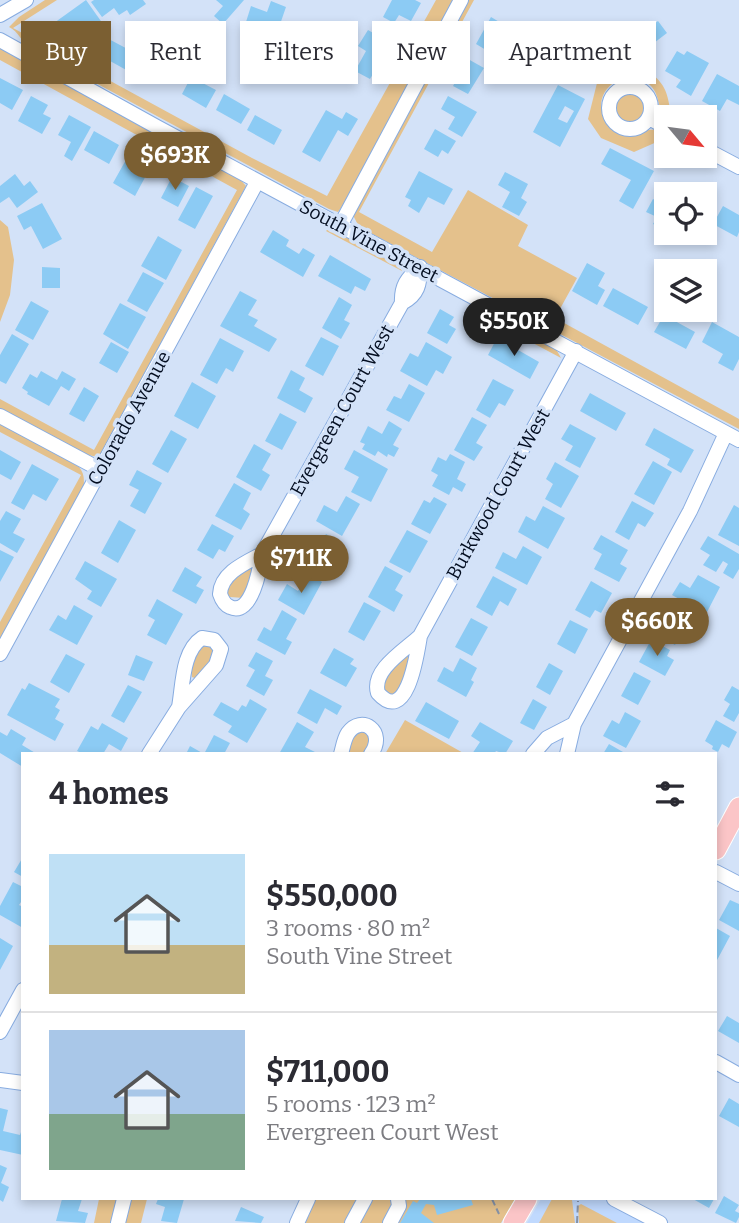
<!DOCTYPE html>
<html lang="en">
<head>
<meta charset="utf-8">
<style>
	body { margin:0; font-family:Bitter,serif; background:#f2f2f3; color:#2b2b33; height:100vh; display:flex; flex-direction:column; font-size:26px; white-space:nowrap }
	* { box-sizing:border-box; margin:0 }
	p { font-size:23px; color:#7c7c81 }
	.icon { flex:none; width:38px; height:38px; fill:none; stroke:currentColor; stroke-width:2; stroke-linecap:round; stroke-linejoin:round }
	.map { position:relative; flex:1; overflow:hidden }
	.side { position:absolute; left:21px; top:752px; width:696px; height:448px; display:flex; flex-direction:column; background:#fff; border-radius:0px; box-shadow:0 4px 10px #0003 }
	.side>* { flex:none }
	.hud { position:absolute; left:21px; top:21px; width:698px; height:63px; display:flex; gap:14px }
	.needle { width:46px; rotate:119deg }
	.tools { position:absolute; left:654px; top:105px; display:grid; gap:14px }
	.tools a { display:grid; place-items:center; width:63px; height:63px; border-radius:0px; background:#fff; box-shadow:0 4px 10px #0003; font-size:35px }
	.price { position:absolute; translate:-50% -60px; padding:0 16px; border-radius:24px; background:#7b5f32; color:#fff; font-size:23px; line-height:46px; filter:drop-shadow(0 2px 4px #0008) }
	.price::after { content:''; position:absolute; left:50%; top:42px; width:21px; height:16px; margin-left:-10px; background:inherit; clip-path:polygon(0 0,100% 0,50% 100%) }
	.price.selected { background:#222; color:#fff }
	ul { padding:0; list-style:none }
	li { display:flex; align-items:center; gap:21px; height:175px; padding:0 28px }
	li+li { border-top:2px solid #e1e1e2 }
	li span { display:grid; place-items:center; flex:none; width:196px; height:140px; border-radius:0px; color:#555 }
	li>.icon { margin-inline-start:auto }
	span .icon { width:84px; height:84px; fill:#fffc; stroke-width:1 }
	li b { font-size:30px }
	h2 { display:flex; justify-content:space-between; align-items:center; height:84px; padding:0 28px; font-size:30px }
	.tag { padding:0 24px; border-radius:0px; background:#fff; box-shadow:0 4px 10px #0003; font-size:24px; line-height:63px }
	.tag.selected { background:#7b5f32; color:#fff }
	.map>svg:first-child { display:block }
</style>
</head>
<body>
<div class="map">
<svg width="739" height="1223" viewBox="0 0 739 1223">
	<rect width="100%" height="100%" fill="#d3e2f8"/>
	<path fill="#c0d9fe" d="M541,1199H604L649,1223H527Z"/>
	<path fill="#e4c18c" d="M45,0H57L13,28L252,158L327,196L436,0H455L347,199L338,212L329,209L29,47C20,40 19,32 9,27L19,17Z
		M467,0H474L359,212L432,252L468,190L528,225L518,246L577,278L555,318L739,419V429L359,227L353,215Z
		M0,47L238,177L246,186L99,457L87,455L0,409V399L94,450L237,190L0,60Z
		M639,64C659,79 667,84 670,110L682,117L667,118C655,108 662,92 646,82C621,66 589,95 606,119C609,125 616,130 622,134C642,136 649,124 667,133V144L659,141L634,152L601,138L588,119L597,83L613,66Z
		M616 107a16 16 0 1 1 32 0a16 16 0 1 1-32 0Z
		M0,220L8,227L14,260L10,295L0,322Z
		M328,229L334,230L399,265L402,271L326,231Z
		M482,309L556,349L561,358L475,312Z
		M0,421L79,467C84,473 84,478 84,486L0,640V622L81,475L0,432Z
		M249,566L254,569L244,598L230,597L226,592V584Z
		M202,644L215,647L216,657L197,679L192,677C190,663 194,654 202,644Z
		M411,649L406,684L393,696L384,691L383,677Z
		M405,720L465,754H385Z
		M359,730L367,731L371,736L366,754H346L350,737Z
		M99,1199H118L112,1223H94Z
		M130,1199H147L141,1223H124Z
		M314,1199H515L501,1223H304Z
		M552,1199L572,1200L575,1223H539Z
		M581,1204L617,1223H579L578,1206Z"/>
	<path fill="#8ccbf4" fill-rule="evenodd" d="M86,0L103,24L87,35L81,26L64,38L54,23Z
		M94,0H143L146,4L130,15L127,10L119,15L114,8L102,17L91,2Z
		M216,0H244L223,24L214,16L223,6Z
		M392,0H415L421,3L411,21L399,15L394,23L383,17Z
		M271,1L286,7L277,33L246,22L251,6L267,12Z
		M491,17L506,26L491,53L476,44Z
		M658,21L667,33L633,59L614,35L631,22L640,34Z
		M583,28L610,50L601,60L592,52L581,65L571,58L579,48L572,42Z
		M368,30L398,47L389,64L382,59L370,79L355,71L366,51L358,46Z
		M316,31L330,39L316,64L302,56Z
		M103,36L137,54L128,71L94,52Z
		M162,38L184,50L165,84L143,71Z
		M677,51L684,55L687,51L709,63L691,96L676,87L681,80L665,71Z
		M468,59L484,68L468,94L453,86Z
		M717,74L739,86V105L727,99L720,111L702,101Z
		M191,77L216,90L206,108L182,94Z
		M0,78L23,90L12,110L0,103Z
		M558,85L585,99L560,147L533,132ZM565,106L574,111L567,123L558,119Z
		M224,94L250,109L241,124L216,110Z
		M31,96L48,105L43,114L51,118L42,134L18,121Z
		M448,96L477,112L462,137L448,129L455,117L441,109Z
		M326,110L342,119L346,112L358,119L348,136L338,130L320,162L302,152Z
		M69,115L91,127L72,161L64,156L71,142L58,135Z
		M255,115L282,130L274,145L247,130Z
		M435,129L456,141L448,154L442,150L438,157L424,149Z
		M94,131L119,145L109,164L84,150Z
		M610,148L654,171L633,209L619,201L631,180L601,164Z
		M127,158L149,170L135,196L113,183Z
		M419,171L453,189L444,205L428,197L419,213L408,206L411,200L405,197Z
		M505,172L528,184L521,198L527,202L519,216L502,207L510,192L498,185Z
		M15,174L24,186L30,181L38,192L17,208L9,197L0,203V186Z
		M172,177L189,186L178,207L161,198Z
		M196,187L213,196L195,229L178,220Z
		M667,198V231L653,224L657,217L646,212L653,199L664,205Z
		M42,203L62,239L43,249L31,226L24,230L17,216Z
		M723,206L739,215V232L737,237L713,224Z
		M273,230L289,240L286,246L299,254L303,248L315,255L303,277L260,252Z
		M158,236L182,250L166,280L141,266Z
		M330,255L371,279L365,291L355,286L351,294L318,276Z
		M587,263L605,273L598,286L605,290L597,305L572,291Z
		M42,267L60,268V288H42Z
		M143,272L164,283L147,312L127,301Z
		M613,288L648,307L638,325L603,306Z
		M240,291L257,300L248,315L258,320L254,326L277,339L269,352L220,326Z
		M339,297L352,305L344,320L350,323L341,339L322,328Z
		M31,301L49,311L33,340L15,330Z
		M120,303L146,317L128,349L103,334Z
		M440,309L454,317L449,325L456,329L447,344L427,333Z
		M664,315L695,332L686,349L654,332Z
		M712,322L739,337V359L733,371L718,363L723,354L702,342Z
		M12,334L29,344L6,384L0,381V355Z
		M321,337L339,346L323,376L305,366Z
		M220,338L244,351L233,372L226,368L217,384L200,375Z
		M497,338L539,362L530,379L488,355Z
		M111,342L129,352L117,373L99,363Z
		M426,342L452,357L443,374L436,370L427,386L400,371L410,353L418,357Z
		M291,370L305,378L299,390L313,398L305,413L277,398Z
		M41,371L57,380L62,371L76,379L69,391L61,386L49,406L27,394L28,392L22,388L30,374L37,378Z
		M493,379L514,390L505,406L499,403L490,418L476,410Z
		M192,382L216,396L198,429L174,416Z
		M409,384L425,393L409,422L386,410L394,396L401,399Z
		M84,387L99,396L84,422L69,414Z
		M590,393L626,413L616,431L580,411Z
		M280,413L297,422L282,450L265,441Z
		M472,417L487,425L476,443L483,447L474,461L454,450Z
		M389,421L402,429L393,445L399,448L394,457L388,454L387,457L378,451L375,456L362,449L365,444L360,442L368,426L382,434Z
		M570,424L596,438L580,468L565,460L573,446L561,439Z
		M654,428L694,450L681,473L667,465L670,459L645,445Z
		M171,430L187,439L168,473L152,464Z
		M254,444L271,454L262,470L270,475L261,491L236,477Z
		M0,450L21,462L11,480L0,474Z
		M354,450L388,469L371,502L351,492L359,477L344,469Z
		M450,454L465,462L457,479L466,484L462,492L453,487L449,495L432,486L438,475L431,471L438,457L446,461Z
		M653,461L672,472L654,505L634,494Z
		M555,462L579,476L561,508L545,499L553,484L546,479Z
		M32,464L59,479L46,501L33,494L24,510L11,503Z
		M137,470L162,483L145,514L130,506L139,490L129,485Z
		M234,483L251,493L243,509L250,514L241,530L215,516Z
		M346,496L360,504L342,536L316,521L324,505L337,512Z
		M434,497L447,504L430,534L411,524L424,500L430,503Z
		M632,501L654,513L645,527L638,523L629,540L615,532Z
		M734,505L739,508V546L718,535Z
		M543,506L565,518L548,549L518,532L526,516L535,521Z
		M6,511L21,519L13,533L25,539L17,553L0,543V521Z
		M119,520L136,530L118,563L101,553Z
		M212,524L234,536L225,552L219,549L213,559L197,550Z
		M407,530L428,541L410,573L389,562Z
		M326,534L342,543L324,575L294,559L303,542L317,550Z
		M601,535L628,550L620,564L627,568L619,582L594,569L602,554L593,549Z
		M708,536L739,554V569L733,579L723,573L728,564L723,561L716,572L703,565L710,555L700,549Z
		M523,546L542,557L527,585L495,568L503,552L516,559Z
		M0,550L14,557L0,582Z
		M85,561L117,579L101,607L87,599L92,591L75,579Z
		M385,566L403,576L395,590L403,595L394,612L368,597Z
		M185,567L202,577L196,586L204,590L196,604L172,591Z
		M308,574L322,582L304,615L278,600L287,584L298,591Z
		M698,575L720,587L706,614L672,595L680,582L690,588Z
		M493,576L517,589L508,606L500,601L492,616L476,607Z
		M591,581L612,593L601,613L595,610L590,618L575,610Z
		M157,599L183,614L166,645L147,635L155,620L148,616Z
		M364,602L381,611L364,641L348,632Z
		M74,605L93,616L77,645L49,630L58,615L66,620Z
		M680,607L697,616L688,632L683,630L675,645L656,635L665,619L672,623Z
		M282,610L297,619L286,639L292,642L285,655L257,640L264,627L271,631Z
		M471,618L488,627L472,656L455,647Z
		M570,620L588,629L575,654L557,644Z
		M651,640L670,650L667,656L674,660L665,676L639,662Z
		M334,648L354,659L350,664L357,668L346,687L320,673Z
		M256,652L273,661L265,676L273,680L264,696L246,686L255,670L248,666Z
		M66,654L85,664L69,693L50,682Z
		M136,655L153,662L144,681L128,675Z
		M460,658L477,668L471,680L474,682L466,697L437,681L444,667L453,672Z
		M549,663L563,671L550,695L536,687Z
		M634,672L651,681L638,705L621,696Z
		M29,683L60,699L55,707L60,710L55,719L64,724L55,741L7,715L22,688L25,690Z
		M128,685L142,692L124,723L111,716Z
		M732,686L739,690V713L734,722L723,716L730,704L724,700Z
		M310,689L342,706L337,715L325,708L317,724L297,713Z
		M250,699L267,709L247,743L228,732L232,726L213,715L221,702L238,711L242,705L246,707Z
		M533,699L547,707L534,730L520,723Z
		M426,702L459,721L449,739L415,721Z
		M625,712L641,721L626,748L603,736L612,720L619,724Z
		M716,720L737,732L729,748L722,744L718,752L712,749L713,746L705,741Z
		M297,722L314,732L305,747L315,752L279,754Z
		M480,722L513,741L505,754L496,751L494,754H472L480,742L471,736Z
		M102,723L128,738L121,751L109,744L103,754H84L77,751L91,726L98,730Z
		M11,729L26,738L22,745L37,754H23V767L0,753V732L7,736Z
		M214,735L230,743L224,754H186L190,746L204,754Z
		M609,744L623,752L621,754H603Z
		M23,857V877L14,872Z
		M13,882L23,887V899L19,905L23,907V928L0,915V906Z
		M730,900L739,904V931L719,920Z
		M716,928L730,936L716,962Z
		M0,938L13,946L0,970Z
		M727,1016L739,1023V1043L718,1031Z
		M729,1098L739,1104V1127L719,1116Z
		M0,1108L8,1110L3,1131L20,1135L23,1126V1155L0,1150Z
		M0,1165L7,1168L1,1183L9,1187L3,1202L0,1200Z
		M724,1196L739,1205L735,1211L739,1213V1217L736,1223L715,1213Z
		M62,1199H82L78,1211L88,1213L85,1223L56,1221Z
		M158,1199H184L177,1223L161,1221L165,1207L156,1204Z
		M420,1199H471L473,1205L437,1215L434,1205L426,1204L421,1213L434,1223H400L413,1201L417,1203Z
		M693,1199H714L709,1208Z
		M241,1207L264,1217L261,1223L235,1221Z"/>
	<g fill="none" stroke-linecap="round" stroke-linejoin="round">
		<defs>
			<path id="minor" d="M0,15L26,0
				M0,40L157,127L739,440
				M609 108a21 21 0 1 1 42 0a21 21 0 1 1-42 0Z
				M649,118L667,128
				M705,149L739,167
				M341,224L461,0
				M402,303C418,295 420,284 420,267
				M0,416L101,470
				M262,554C260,568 252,617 230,607C225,605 222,600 220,594C221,573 245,563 262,554L402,303C401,286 407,278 420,267
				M420,636L576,351
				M420,636C417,654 407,726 378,693C371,670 405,650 420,636Z
				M0,654L257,182
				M574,724L690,511L726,433
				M149,754L179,707L216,665L221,649L214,640L202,638C182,651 183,685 179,707
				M341,754C343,747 344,739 348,733C361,714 387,731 371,754
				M533,754L547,738L574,724L567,754
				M716,872L739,884
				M0,1032L23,990
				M716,1062L739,1075
				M0,1080L23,1083
				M614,1199L660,1223
				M118,1223L124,1199
				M297,1223L308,1199
				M352,1223L365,1199
				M390,1223L399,1206L398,1199"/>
			<path id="major" d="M716,850L739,807
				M513,1223L527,1199"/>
		</defs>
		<use href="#minor" stroke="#88ace0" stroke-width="16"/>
		<use href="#major" stroke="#fff" stroke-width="21"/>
		<path stroke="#8592a7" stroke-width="2" stroke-dasharray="7 3.5" stroke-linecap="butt" d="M492,1199L499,1214
			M577,1223L578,1201"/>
		<use href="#minor" stroke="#fff" stroke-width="14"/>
		<use href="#major" stroke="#fbc5c7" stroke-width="19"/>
	</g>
	<g text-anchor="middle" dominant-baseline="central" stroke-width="7" stroke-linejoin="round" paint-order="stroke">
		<g font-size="19" fill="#030d20" stroke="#d3e2f8">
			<text transform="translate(369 241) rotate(28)">South Vine Street</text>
			<text transform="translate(342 410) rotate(-61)">Evergreen Court West</text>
			<text transform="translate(129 418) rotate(-61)">Colorado Avenue</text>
			<text transform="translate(498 494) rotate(-61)">Burkwood Court West</text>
		</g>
	</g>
</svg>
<div class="tools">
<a><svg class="needle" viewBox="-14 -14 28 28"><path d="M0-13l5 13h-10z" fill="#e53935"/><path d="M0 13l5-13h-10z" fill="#7c7c81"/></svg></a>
<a><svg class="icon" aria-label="locate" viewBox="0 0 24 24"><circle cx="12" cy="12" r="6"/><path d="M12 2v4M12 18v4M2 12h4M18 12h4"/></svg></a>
<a><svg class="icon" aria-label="layers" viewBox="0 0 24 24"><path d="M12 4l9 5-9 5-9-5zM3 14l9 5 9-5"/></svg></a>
</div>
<b class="price" style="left:175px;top:192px">$693K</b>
<b class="price selected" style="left:514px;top:358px">$550K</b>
<b class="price" style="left:301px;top:595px">$711K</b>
<b class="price" style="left:657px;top:658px">$660K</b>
<div class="hud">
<a class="tag selected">Buy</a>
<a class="tag">Rent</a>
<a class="tag">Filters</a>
<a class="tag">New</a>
<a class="tag">Apartment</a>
</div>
<section class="side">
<h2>4 homes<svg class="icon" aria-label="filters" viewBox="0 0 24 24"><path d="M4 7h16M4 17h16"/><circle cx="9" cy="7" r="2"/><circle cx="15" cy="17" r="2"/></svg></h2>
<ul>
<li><span style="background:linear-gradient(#bfe0f5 65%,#c2b280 0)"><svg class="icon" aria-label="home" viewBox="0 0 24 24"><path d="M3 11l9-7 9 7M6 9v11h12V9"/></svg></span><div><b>$550,000</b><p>3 rooms · 80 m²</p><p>South Vine Street</p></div></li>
<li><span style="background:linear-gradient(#a9c7e8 60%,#7fa58c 0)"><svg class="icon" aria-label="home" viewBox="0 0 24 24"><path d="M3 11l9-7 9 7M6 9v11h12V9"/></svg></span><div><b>$711,000</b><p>5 rooms · 123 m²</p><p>Evergreen Court West</p></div></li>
</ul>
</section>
</div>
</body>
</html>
